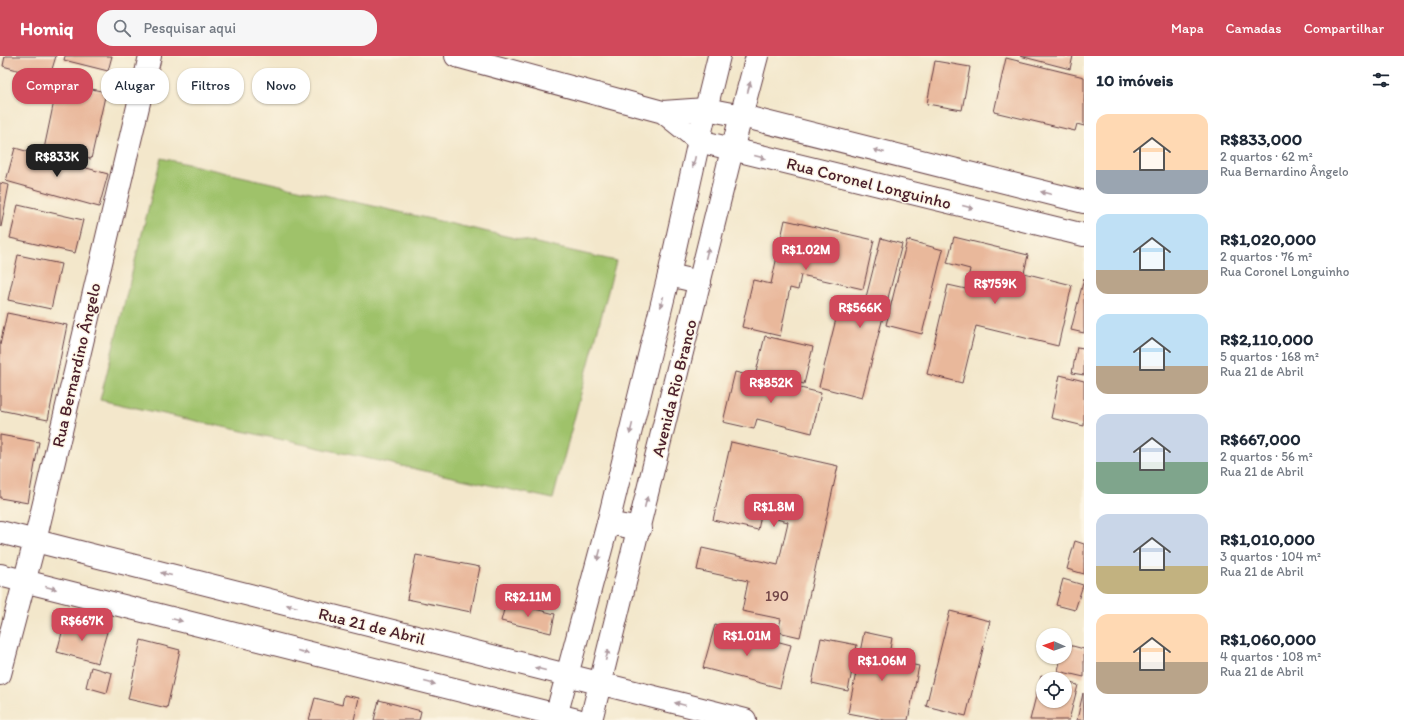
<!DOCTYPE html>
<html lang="pt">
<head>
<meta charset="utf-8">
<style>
	body { margin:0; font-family:Itim,sans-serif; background:#f6f6f7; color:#1f2937; height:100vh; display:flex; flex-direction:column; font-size:15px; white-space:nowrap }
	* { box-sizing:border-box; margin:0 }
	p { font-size:13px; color:#747a83 }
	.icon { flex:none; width:22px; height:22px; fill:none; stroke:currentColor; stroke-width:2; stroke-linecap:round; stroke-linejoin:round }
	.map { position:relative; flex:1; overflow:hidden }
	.drawer { display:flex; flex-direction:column; background:#fff; width:320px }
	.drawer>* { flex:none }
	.top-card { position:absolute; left:12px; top:12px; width:380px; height:36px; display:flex; gap:8px }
	.needle { width:26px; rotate:272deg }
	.tools { position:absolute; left:1036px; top:572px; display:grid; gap:8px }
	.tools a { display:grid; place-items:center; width:36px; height:36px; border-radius:50%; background:#fff; box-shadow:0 1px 3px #0004; font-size:20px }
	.price { position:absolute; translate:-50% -34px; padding:0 9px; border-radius:8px; background:#d1495b; color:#fff; font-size:13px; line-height:26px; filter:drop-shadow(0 1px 2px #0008) }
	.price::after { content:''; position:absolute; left:50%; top:24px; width:12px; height:9px; margin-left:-6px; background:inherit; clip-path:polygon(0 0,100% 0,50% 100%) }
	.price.active { background:#222; color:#fff }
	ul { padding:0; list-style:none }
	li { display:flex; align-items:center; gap:12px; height:100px; padding:0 12px }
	li span { display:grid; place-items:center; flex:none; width:112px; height:80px; border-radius:12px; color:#555 }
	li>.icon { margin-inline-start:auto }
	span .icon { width:48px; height:48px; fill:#fffc; stroke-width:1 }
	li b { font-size:17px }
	h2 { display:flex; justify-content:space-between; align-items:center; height:48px; padding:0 12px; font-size:17px }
	.chip { padding:0 14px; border-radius:16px; background:#fff; box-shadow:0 1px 3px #0004; font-size:14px; line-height:36px }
	.chip.active { background:#d1495b; color:#fff }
	header { display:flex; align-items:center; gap:24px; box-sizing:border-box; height:56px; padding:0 20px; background:#d1495b; color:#fff }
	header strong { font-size:19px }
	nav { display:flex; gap:22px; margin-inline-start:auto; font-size:14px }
	.search { width:280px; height:36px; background:#f6f6f7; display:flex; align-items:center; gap:10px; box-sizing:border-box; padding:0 14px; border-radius:16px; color:#747a83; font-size:15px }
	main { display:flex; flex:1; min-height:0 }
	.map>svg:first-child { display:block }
</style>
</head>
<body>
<header>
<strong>Homiq</strong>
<div class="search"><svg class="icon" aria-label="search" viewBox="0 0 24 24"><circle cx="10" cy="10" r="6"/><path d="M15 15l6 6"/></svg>Pesquisar aqui</div>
<nav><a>Mapa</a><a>Camadas</a><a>Compartilhar</a></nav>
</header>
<main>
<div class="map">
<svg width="1084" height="664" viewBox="0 0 1084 664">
	<rect width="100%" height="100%" fill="#fcf5e5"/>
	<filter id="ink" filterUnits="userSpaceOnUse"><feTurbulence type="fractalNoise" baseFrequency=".025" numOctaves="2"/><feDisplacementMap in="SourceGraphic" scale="8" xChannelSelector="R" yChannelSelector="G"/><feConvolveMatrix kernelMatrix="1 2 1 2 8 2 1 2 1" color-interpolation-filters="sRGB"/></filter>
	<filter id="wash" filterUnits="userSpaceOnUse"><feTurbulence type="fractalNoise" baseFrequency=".012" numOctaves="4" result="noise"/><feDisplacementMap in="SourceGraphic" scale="16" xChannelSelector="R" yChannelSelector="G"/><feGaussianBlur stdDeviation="0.9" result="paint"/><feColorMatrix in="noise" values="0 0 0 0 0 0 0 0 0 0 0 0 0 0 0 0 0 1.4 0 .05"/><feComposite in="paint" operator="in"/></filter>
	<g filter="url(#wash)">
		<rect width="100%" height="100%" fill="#f3e7cb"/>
		<path fill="#9fc26b" stroke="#74704b" d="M161,102L616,205L553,443L100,344Z"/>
		<g id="blocks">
			<path fill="#e9b89b" d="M5,0H56L49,23L3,10Z
				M65,0H112L108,15L64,4Z
				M1020,0H1073L1070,13Z
				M1006,2L1084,21V70L1077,68L1075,75L994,56Z
				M935,5L970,11L962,54L927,48Z
				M58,26L106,36L91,103L44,93Z
				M15,92L108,118L99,151L6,125Z
				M0,127L9,129L1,171H0Z
				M18,149L83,164L75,197L10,182Z
				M785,164L874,184L863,233L801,219L798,234L790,232L780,280L742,271L753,224L771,228Z
				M954,181L1028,199L1024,217L1072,229L1058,290L976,270L962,327L927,318L948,229L966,233L970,213L947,207Z
				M881,182L902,188L862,342L819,331L839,251L862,257Z
				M907,184L943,194L922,278L886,269Z
				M18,199L61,208L51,253L8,244Z
				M1084,222V277L1071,274Z
				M7,257L67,269L48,364L0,354V289Z
				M765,280L813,291L804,328L756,316Z
				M1077,291L1084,292V319L1072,317Z
				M735,316L821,337L812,377L757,363L754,373L723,366Z
				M1060,319L1084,325V370L1051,362Z
				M0,379L39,386L28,447L0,442Z
				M731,386L838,410L800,581L778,576L781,563L742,555L748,525L697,514L702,492L778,509L788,466L761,459L758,474L713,464Z
				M1075,485L1084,488V518L1067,513Z
				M416,499L480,511L471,556L407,543Z
				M1063,523L1083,529L1075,554L1056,549Z
				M506,546L555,558L551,577L501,565Z
				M950,555L990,565L966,660L926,650Z
				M65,565L107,576L98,607L57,596Z
				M715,569L791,589L780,632L703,612Z
				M864,576L892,582L888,604L919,610L908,664H885L848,657Z
				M821,582L857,589L848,635L812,627Z
				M141,584L180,594L167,652L128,643Z
				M1065,588L1084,593V621L1058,615L1061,601H1065Z
				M91,611L112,617L107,637L86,631Z
				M1041,620L1051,622L1043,623V645H1065V626L1078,629L1069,664H1030Z
				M1083,637L1084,664H1077Z
				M344,639L359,642L354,664H309L315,642L342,649Z
				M379,644L421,655L419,664H374Z"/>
		</g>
	</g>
	<g filter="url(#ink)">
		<use href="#blocks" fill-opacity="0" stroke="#633d43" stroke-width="1"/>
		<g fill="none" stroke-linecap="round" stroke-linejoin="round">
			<defs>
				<path id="minor" d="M456,0L663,56L706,53L742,60L1084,146
					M663,56L699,85L1084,179
					M669,219L700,226
					M608,467L640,473
					M0,618L35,485L150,0"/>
				<path id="tertiary" d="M0,476L745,664
					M0,519L577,664
					M555,664L608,467L669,219L706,53L719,0
					M591,664L732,94L757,0"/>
			</defs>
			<use href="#minor" stroke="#633d43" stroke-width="24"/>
			<use href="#tertiary" stroke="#633d43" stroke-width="24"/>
			<use href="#minor" stroke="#fff" stroke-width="22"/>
			<use href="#tertiary" stroke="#fff" stroke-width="22"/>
		</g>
		<defs><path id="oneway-solid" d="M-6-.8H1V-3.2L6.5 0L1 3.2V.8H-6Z"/></defs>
		<g fill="#ae9aa0">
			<use href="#oneway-solid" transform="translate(749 31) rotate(-75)"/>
			<use href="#oneway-solid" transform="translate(879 95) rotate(-166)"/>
			<use href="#oneway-solid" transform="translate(760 101) rotate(14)"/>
			<use href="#oneway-solid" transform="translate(694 106) rotate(103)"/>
			<use href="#oneway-solid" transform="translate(1046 137) rotate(-166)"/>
			<use href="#oneway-solid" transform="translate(968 151) rotate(14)"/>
			<use href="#oneway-solid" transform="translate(707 197) rotate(-76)"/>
			<use href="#oneway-solid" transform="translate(662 246) rotate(104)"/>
			<use href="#oneway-solid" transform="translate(631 373) rotate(104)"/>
			<use href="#oneway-solid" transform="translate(646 446) rotate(-76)"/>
			<use href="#oneway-solid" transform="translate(599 499) rotate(105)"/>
			<use href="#oneway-solid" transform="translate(166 518) rotate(-166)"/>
			<use href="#oneway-solid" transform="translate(51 532) rotate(14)"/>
			<use href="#oneway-solid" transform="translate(292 550) rotate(-166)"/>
			<use href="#oneway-solid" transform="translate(177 564) rotate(14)"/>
			<use href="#oneway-solid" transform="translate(303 596) rotate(14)"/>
			<use href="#oneway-solid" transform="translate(607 599) rotate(-75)"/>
			<use href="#oneway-solid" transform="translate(540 613) rotate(-166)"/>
			<use href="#oneway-solid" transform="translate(430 627) rotate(14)"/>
			<use href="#oneway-solid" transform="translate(680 648) rotate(-166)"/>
		</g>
	</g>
	<g text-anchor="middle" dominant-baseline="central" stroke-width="3" stroke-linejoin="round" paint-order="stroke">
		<g font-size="15" fill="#724547">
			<text x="777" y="540">190</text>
		</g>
		<g font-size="17" fill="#4a1f2b" stroke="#fcf5e5">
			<text transform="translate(869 127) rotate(14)">Rua Coronel Longuinho</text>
			<text transform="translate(76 309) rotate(-77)">Rua Bernardino Ângelo</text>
			<text transform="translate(674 332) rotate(-76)">Avenida Rio Branco</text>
			<text transform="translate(372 570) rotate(14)">Rua 21 de Abril</text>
		</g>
	</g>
</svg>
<div class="tools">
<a><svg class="needle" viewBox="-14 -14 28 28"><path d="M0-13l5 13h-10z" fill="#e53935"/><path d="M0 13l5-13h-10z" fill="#747a83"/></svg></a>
<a><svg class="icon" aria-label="locate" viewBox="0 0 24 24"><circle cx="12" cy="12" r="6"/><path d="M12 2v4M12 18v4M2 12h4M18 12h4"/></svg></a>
</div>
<b class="price active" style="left:57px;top:122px">R$833K</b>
<b class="price" style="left:806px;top:215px">R$1.02M</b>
<b class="price" style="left:995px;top:249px">R$759K</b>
<b class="price" style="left:860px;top:273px">R$566K</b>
<b class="price" style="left:771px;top:348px">R$852K</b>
<b class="price" style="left:774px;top:472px">R$1.8M</b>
<b class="price" style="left:528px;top:562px">R$2.11M</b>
<b class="price" style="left:82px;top:586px">R$667K</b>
<b class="price" style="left:747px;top:601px">R$1.01M</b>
<b class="price" style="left:882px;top:626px">R$1.06M</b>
<div class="top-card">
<a class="chip active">Comprar</a>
<a class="chip">Alugar</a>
<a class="chip">Filtros</a>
<a class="chip">Novo</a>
</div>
</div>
<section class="drawer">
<h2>10 imóveis<svg class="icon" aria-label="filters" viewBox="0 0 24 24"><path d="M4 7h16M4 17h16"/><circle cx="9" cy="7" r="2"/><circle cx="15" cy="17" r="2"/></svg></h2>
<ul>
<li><span style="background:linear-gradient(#ffd9b3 70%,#9aa5b1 0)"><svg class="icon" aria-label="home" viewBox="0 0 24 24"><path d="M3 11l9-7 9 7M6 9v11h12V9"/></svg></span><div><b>R$833,000</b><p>2 quartos · 62 m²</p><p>Rua Bernardino Ângelo</p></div></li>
<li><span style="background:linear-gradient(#bfe0f5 70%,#b9a48a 0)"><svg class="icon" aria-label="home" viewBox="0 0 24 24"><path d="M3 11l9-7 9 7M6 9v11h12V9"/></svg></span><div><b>R$1,020,000</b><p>2 quartos · 76 m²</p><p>Rua Coronel Longuinho</p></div></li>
<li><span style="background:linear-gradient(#bfe0f5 65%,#b9a48a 0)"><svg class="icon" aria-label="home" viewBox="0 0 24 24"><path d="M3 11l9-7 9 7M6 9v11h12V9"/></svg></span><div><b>R$2,110,000</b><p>5 quartos · 168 m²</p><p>Rua 21 de Abril</p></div></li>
<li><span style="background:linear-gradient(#c9d6e8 60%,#7fa58c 0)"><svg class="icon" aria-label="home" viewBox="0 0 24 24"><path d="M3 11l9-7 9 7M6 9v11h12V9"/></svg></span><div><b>R$667,000</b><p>2 quartos · 56 m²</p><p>Rua 21 de Abril</p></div></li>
<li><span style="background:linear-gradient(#c9d6e8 65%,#c2b280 0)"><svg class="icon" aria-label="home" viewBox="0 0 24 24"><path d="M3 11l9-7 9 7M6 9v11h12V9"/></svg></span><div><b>R$1,010,000</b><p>3 quartos · 104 m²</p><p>Rua 21 de Abril</p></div></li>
<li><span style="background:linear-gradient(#ffd9b3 60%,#b9a48a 0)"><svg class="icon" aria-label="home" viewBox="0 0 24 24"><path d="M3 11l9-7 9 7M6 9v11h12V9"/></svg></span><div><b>R$1,060,000</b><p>4 quartos · 108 m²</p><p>Rua 21 de Abril</p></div></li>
</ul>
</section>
</main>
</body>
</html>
